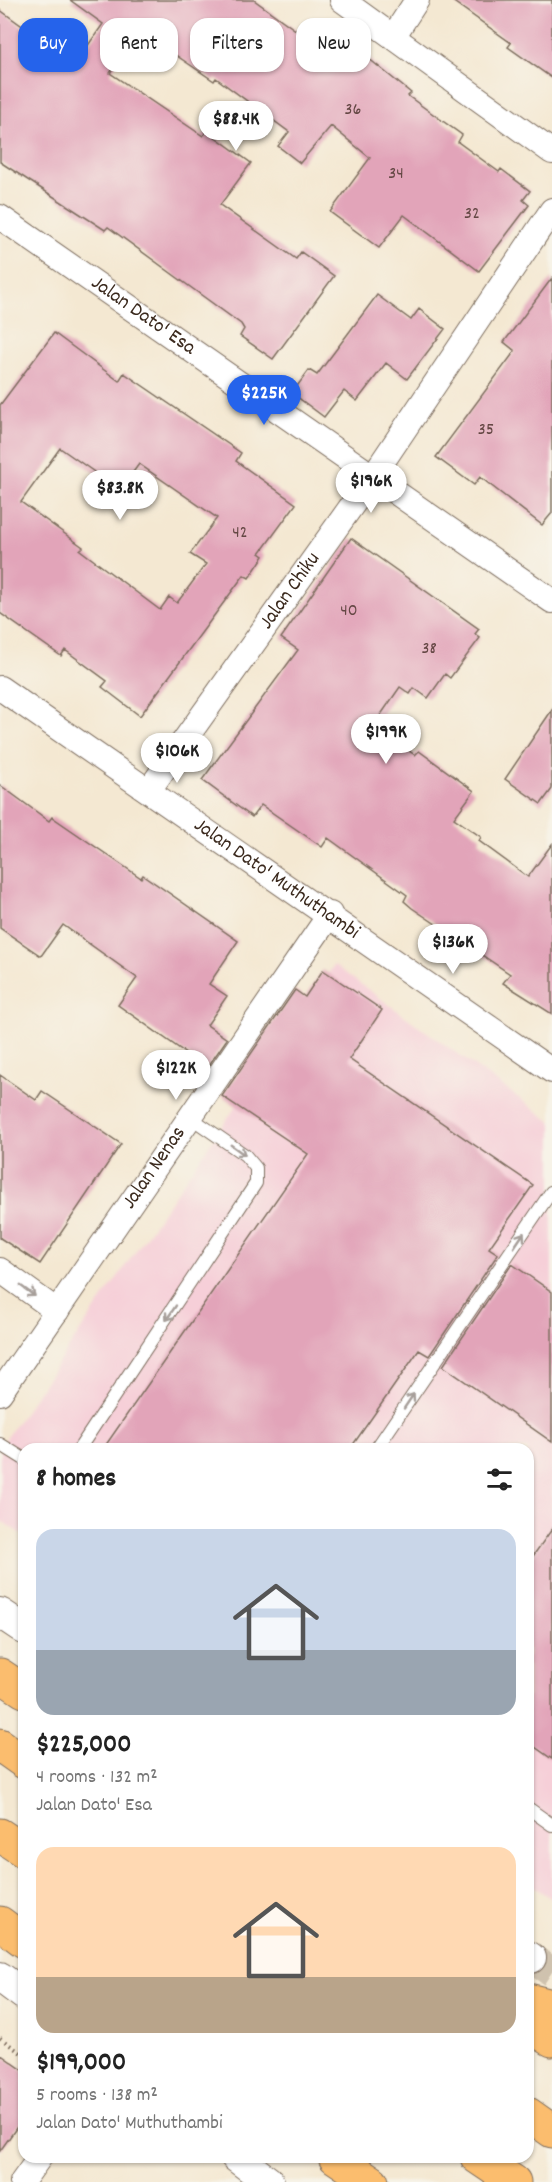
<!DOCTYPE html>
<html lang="en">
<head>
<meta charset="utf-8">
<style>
	body { margin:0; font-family:Dekko,sans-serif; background:#f2f2f2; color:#222; height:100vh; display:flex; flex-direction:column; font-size:22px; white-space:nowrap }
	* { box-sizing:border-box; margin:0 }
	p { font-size:20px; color:#767676 }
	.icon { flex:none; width:33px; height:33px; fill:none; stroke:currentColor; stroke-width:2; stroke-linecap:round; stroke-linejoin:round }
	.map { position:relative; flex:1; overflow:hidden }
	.sheet { position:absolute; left:18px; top:1443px; width:516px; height:720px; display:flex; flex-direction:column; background:#fff; border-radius:18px; box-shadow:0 2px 4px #0004 }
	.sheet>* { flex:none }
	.banner { position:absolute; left:18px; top:18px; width:516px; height:54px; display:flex; gap:12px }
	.price { position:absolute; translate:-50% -51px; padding:0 14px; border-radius:21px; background:#fff; color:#222; font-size:20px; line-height:39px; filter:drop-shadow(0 2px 3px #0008) }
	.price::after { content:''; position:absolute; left:50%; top:36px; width:18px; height:14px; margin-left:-9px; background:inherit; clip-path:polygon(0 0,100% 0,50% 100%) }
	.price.selected { background:#2563eb; color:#fff }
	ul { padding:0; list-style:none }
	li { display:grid; align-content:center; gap:12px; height:318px; padding:0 18px }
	li span { display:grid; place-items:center; height:186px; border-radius:18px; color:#555 }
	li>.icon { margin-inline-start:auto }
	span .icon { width:108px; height:108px; fill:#fffc; stroke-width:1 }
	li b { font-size:26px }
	h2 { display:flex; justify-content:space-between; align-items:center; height:72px; padding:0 18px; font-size:26px }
	.pill { padding:0 21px; border-radius:18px; background:#fff; box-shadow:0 2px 4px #0004; font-size:21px; line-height:54px }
	.pill.selected { background:#2563eb; color:#fff }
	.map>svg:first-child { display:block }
</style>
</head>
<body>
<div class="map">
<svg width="552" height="2182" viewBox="0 0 552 2182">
	<rect width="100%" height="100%" fill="#f7f3e8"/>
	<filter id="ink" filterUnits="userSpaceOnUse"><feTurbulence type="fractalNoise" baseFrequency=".0167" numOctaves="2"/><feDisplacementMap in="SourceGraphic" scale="12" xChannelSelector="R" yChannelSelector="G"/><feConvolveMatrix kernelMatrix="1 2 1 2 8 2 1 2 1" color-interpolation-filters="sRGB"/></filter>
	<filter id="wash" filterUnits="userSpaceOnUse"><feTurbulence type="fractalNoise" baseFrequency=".008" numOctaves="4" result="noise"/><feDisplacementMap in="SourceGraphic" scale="24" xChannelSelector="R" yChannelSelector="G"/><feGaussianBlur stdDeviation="1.35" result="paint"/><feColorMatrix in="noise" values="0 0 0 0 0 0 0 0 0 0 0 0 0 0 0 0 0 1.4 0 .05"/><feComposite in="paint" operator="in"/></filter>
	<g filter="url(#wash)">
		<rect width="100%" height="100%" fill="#f4e8d2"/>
		<path fill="#f6cfd8" d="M334,965L552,1122V1899L528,1883V1449H24V1536L0,1520V1447Z"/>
		<g id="blocks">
			<path fill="#e2a4b9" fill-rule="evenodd" d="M70,0H254L344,65L357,49L411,93L408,96L462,135L458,142L499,172L501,169L530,191L523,200L529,205L479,271L404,215L379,248L330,212L370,158L331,126L300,163L278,146L289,132L216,78L214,81L140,31L110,73L203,136L207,131L251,163L220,205L296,259L301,252L334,276L273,359L240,336L244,329L241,324L182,281L108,227L105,230L0,162V10L75,64L103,24Z
				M451,0H552V78L508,47L511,43Z
				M552,278V513L542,525L480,477L474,485L436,457L515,351L504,342Z
				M377,295L411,320L419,309L445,329L407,379L386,363L357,401L344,391L324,417L292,393L309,370L317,375Z
				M54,333L119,381L124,373L241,453L236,461L296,504L260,553L264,556L249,578L244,575L140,716L102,687L107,681L65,650L61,656L0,613V405ZM60,448L120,490L139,464L217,518L190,554L206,564L177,603L169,597L160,610L80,550L83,547L21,502Z
				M351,538L479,629L475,634L480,638L450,678L445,674L428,698L414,688L410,694L400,687L373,726L415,755L419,751L474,791L454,818L481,837L479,841L528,877L552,844V1014L503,983L510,974L412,908L404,901L407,895L328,838L322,847L261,805L252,817L202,780L298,650L281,638Z
				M552,710V789L541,804L505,779Z
				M0,785L49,821L52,817L141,878L143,875L238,941L209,984L227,996L207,1025L227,1039L207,1068L118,1005L137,978L63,925L41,956L0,928Z
				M323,970L382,1010L349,1059L533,1185L489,1248L498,1254L429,1356L419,1350L350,1449H103L308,1154L222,1096L295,990L305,997Z
				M0,1075L36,1100L42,1091L121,1144L40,1264L0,1238Z
				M512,1264L552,1292V1442L443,1366Z
				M552,1529V1759L528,1742V1563Z
				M0,2054L24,2071V2117L0,2151Z"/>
		</g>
	</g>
	<g filter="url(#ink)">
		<use href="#blocks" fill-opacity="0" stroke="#7c6c5d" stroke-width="1.5"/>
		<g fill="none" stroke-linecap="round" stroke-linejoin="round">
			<path stroke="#cfc2ae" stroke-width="30" stroke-dasharray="30 15" stroke-linecap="butt" d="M531,1958L552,1972"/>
			<defs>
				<path id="service" d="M0,1444L24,1459
					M79,1449L256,1183V1168L245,1155L190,1117
					M376,1449L551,1192
					M528,1808L552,1825"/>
				<g id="minor">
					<path d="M342,0L552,152"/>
					<path d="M393,37L417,0"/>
					<path id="s1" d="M0,217L552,601"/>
					<path id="s2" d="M0,688L552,1071"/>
					<path id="s3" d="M149,790L373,476L552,210"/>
					<path d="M0,1270L57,1311"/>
					<path id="s4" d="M0,1393L330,914"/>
					<path d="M22,2182L40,2157"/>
				</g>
				<path id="tertiary" d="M0,1613L24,1629
					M528,1956L531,1958
					M0,1977L24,1995
					M236,2157L269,2182"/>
				<path id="trunk" d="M0,1675L24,1691
					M0,1745L24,1762
					M0,1835L24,1851
					M0,1923L24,1941
					M528,2000L552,2006
					M528,2025L552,2040
					M528,2114L552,2131
					M335,2157L372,2182
					M477,2157L514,2182"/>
			</defs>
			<use href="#service" stroke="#7c6c5d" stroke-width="14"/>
			<use href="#minor" stroke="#7c6c5d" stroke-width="26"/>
			<use href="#tertiary" stroke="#7c6c5d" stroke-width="32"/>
			<use href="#trunk" stroke="#7c6c5d" stroke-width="35"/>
			<path stroke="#7c6c5d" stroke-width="4" stroke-dasharray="1.5 4.5" stroke-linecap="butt" d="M0,2038L24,2055"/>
			<use href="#service" stroke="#fff" stroke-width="12"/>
			<use href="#minor" stroke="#fff" stroke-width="24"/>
			<use href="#tertiary" stroke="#fff" stroke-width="30"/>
			<use href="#trunk" stroke="#fbbd6e" stroke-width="33"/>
		</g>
		<defs><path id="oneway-shaft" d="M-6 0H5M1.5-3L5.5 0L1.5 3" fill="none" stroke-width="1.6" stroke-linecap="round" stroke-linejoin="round" transform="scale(1.5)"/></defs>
		<g stroke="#a79f9a">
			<use href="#oneway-shaft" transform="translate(238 1150) rotate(36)"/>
			<use href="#oneway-shaft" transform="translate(519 1240) rotate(-56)"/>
			<use href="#oneway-shaft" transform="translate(28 1291) rotate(36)"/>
			<use href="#oneway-shaft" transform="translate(171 1313) rotate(124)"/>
			<use href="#oneway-shaft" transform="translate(409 1401) rotate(-56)"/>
		</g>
	</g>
	<g text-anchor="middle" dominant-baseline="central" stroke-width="6" stroke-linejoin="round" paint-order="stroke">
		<g font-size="18" fill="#654845">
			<text x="353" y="110">36</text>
			<text x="396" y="174">34</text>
			<text x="472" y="214">32</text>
			<text x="486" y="430">35</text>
			<text x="240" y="533">42</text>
			<text x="349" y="611">40</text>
			<text x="429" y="649">38</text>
		</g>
		<g font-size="21" fill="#3b2a1e" stroke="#f7f3e8">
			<text stroke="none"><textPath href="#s1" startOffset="174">Jalan Dato' Esa</textPath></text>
			<text stroke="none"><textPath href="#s3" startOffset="244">Jalan Chiku</textPath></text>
			<text stroke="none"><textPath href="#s2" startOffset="336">Jalan Dato' Muthuthambi</textPath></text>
			<text stroke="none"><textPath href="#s4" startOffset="273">Jalan Nenas</textPath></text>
		</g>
	</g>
</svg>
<b class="price" style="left:236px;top:152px">$88.4K</b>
<b class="price selected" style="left:264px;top:426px">$225K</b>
<b class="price" style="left:371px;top:514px">$196K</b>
<b class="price" style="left:120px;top:521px">$83.8K</b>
<b class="price" style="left:386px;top:765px">$199K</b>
<b class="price" style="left:177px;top:784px">$106K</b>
<b class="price" style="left:453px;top:975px">$136K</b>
<b class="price" style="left:176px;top:1101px">$122K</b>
<div class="banner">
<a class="pill selected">Buy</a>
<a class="pill">Rent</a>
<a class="pill">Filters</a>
<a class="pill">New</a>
</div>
<section class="sheet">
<h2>8 homes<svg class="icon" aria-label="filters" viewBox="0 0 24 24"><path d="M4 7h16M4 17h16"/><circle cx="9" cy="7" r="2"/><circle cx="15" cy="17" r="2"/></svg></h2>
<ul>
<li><span style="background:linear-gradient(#c9d6e8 65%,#9aa5b1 0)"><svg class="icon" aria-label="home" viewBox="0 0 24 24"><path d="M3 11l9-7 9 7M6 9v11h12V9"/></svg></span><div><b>$225,000</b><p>4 rooms · 132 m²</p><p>Jalan Dato' Esa</p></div></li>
<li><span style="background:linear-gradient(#ffd9b3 70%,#b9a48a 0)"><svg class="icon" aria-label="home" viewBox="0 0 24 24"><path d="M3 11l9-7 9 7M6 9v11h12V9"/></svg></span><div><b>$199,000</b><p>5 rooms · 138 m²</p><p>Jalan Dato' Muthuthambi</p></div></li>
</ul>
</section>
</div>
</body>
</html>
